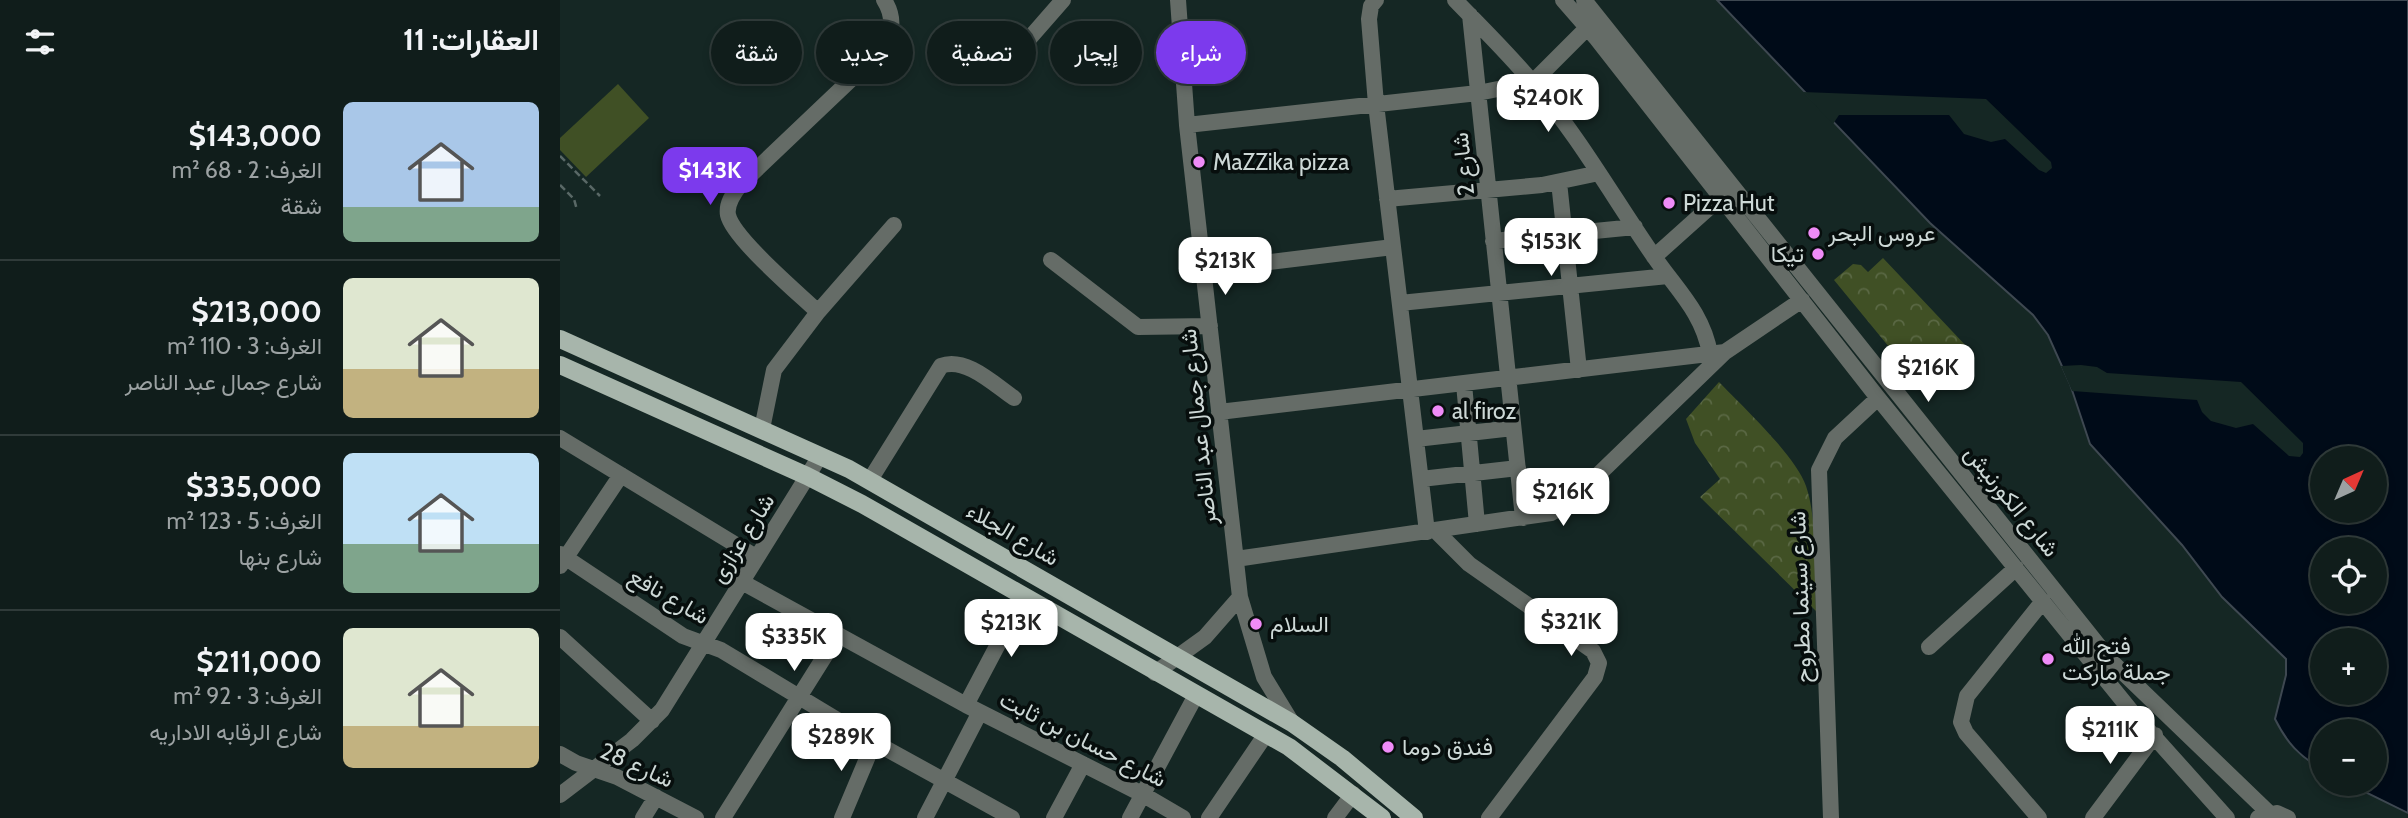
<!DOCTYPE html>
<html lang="ar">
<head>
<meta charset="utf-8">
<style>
	body { margin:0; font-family:Cabin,Vazirmatn,sans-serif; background:#1e2a28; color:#f1f3f6; direction:rtl; height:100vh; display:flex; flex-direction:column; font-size:26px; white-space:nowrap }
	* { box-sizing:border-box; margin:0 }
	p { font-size:23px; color:#9ca2a3 }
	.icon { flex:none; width:38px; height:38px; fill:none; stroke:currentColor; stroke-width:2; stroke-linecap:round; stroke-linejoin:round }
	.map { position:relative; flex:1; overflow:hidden; direction:ltr }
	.panel { display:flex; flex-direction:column; background:#101d1b; width:560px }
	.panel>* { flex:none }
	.top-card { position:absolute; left:21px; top:21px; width:665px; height:63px; direction:rtl; display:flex; gap:14px }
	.needle { width:46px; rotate:44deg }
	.fabs { position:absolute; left:1750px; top:446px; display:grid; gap:14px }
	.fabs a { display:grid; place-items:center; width:77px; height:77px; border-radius:50%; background:#101d1b; box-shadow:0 4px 10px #0003,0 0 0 2px #303b3a; font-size:35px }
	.price { position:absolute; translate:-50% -60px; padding:0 16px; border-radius:14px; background:#fff; color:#222; font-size:23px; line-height:46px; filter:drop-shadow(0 2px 4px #0008) }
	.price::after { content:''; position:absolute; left:50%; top:42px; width:21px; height:16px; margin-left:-10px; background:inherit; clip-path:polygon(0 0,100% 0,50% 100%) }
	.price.selected { background:#7c3aed; color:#fff }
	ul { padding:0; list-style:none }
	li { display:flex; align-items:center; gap:21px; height:175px; padding:0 21px }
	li+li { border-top:2px solid #303b3a }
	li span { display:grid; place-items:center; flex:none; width:196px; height:140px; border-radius:10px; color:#555 }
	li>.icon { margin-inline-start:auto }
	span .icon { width:84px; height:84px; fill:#fffc; stroke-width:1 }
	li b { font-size:30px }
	h2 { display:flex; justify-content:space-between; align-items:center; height:84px; padding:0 21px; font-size:30px }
	.tag { padding:0 24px; border-radius:32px; background:#101d1b; box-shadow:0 4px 10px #0003,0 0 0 2px #303b3a; font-size:24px; line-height:63px }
	.tag.selected { background:#7c3aed; color:#fff }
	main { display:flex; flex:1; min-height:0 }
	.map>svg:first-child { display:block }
</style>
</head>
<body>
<main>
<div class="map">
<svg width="1848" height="818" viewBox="0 0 1848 818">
	<defs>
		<pattern id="park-crowns" width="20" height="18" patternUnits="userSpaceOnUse" patternTransform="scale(1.75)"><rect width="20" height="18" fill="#405025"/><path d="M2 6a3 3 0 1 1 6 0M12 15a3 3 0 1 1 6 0" fill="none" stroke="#5a6844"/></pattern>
	</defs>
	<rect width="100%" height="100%" fill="#152724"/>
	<path fill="url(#park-crowns)" d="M1323,258L1408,348L1366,392L1274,280L1293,264L1301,265L1308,272Z
		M1159,382C1183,407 1235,455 1246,486C1258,521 1254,574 1256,611L1140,497L1160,479L1135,443L1126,419Z"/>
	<path fill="#405025" d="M58,84L89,118L26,177L0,150V138Z"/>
	<path fill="#000b18" stroke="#3e4851" stroke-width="2" fill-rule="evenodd" d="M1157,0H1848V813L1789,784H1815V732H1762V769C1739,756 1727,743 1715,719L1726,675V659L1662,597L1622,545L1530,444L1510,384L1488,335L1473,315L1370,223ZM1762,458H1815V511H1762ZM1762,550H1815V602H1762ZM1762,640H1815V693H1762Z"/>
	<path fill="#152724" d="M1243,92L1426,99L1491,162L1492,168L1486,173L1479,170L1445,139L1431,142L1404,134L1389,115H1279L1273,124Z
		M1521,365L1537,367L1547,373L1681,382L1743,443V453L1740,457L1729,456L1693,424L1676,428L1651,421L1642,412L1637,400L1512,391L1501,366Z"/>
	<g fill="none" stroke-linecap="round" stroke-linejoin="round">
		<path stroke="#596866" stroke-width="2.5" stroke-dasharray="7 3.5" stroke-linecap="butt" d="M0,156L40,196
			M0,185L14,199L17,210"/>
		<path stroke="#656c67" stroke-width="16" d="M618,0L627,125L680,597L704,677L732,723
			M816,0L811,6L809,19L816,104L867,532
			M895,0C921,27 948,53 972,82C1019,136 1054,199 1095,258C1117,290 1143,313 1150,354
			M1003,0L1037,39L1318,398L1572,712L1667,818
			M1024,0L1550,660L1709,813
			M910,15L963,518
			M468,40L503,0
			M627,125L918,93L973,82L1028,27
			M999,182L1019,370
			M827,199L982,185L1039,173
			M933,241L1075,227
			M1094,257L1162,196
			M491,260L578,327L650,326
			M644,270L833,247
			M840,303L1108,276
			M258,312L334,225
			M904,384L917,524
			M659,412L1165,352
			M202,429L214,370L258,312C238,293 173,238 168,215C166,204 173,194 180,185L323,49C333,33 335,17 324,0
			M0,438L196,557
			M856,439L953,428
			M861,479L958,468
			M310,480L381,366C405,356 435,385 454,398
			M875,530L909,564L1033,651L1039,663L1035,677L929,818
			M0,554L123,636L161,650L314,742L452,818
			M676,559L991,513L1010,502L1165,352L1242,300
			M0,566L61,475
			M180,581L406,705L582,794L623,818
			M0,637L92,721
			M1369,647L1456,568
			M595,673L645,637L680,597
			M406,705L463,597
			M0,754L16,763L57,777L136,818
			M0,795L72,740L102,710L260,456
			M83,818L96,797
			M163,818L278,635
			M282,818L314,742
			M365,818L420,712
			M494,818L523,764
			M570,818L636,695
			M649,818L706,734
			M775,818L793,794
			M1271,818L1259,470L1275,438L1318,398
			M1479,818L1406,733L1401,722L1407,696L1483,601
			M1533,818L1595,735
			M1698,818L1717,813L1728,818"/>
		<path stroke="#a7b5ab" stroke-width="18" d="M0,339L289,469L732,723L782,758L854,818
			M0,365L247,476L302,504L729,747L822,818"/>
	</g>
	<g fill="#ef8bf7" stroke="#070e0d" stroke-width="2.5">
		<circle cx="639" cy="162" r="7"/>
		<circle cx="1109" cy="203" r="7"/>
		<circle cx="1254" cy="233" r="7"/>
		<circle cx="1258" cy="254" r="7"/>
		<circle cx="878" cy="411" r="7"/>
		<circle cx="696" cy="624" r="7"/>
		<circle cx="1488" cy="659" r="7"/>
		<circle cx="828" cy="747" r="7"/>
	</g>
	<g text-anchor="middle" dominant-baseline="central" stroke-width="7" stroke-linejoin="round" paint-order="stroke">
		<g font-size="23" fill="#cdd8d6" stroke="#070e0d" text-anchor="start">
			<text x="653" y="162">MaZZika pizza</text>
			<text x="1123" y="203">Pizza Hut</text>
			<text x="1268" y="233">عروس البحر</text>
			<text x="1244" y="254" text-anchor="end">تيكا</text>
			<text x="892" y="411">al firoz</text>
			<text x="710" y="624">السلام</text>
			<text x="1502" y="646">فتح الله<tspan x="1502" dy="26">جملة ماركت</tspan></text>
			<text x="842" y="747">فندق دوما</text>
		</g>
		<g font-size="23" fill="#cdd8d6" stroke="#070e0d">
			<text transform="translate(903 164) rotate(-96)">شارع 2</text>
			<text transform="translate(638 427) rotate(-96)">شارع جمال عبد الناصر</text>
			<text transform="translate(1452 501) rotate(51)">شارع الكورنيش</text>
			<text transform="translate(453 534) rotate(30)">شارع الجلاء</text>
			<text transform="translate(182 538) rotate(-58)">شارع عزازى</text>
			<text transform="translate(109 596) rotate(30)">شارع نافع</text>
			<text transform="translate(1240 597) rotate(-92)">شارع سينما مطروح</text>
			<text transform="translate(523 739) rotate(27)">شارع حسان بن ثابت</text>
			<text transform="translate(77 765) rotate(24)">شارع 28</text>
		</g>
	</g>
</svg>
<div class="fabs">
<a><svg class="needle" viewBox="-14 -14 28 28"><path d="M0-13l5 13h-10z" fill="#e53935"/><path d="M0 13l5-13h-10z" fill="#9ca2a3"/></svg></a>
<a><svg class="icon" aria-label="locate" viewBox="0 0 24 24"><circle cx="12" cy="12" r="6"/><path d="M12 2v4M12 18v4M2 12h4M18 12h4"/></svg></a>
<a>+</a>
<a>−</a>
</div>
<b class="price" style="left:988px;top:134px">$240K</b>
<b class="price selected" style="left:150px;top:207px">$143K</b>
<b class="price" style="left:991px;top:278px">$153K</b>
<b class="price" style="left:665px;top:297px">$213K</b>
<b class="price" style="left:1368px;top:404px">$216K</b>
<b class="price" style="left:1003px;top:528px">$216K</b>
<b class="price" style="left:1011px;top:658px">$321K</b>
<b class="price" style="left:451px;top:659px">$213K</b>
<b class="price" style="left:234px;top:673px">$335K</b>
<b class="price" style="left:1550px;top:766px">$211K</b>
<b class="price" style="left:281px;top:773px">$289K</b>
<div class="top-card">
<a class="tag selected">شراء</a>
<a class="tag">إيجار</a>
<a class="tag">تصفية</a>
<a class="tag">جديد</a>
<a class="tag">شقة</a>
</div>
</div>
<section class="panel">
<h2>العقارات: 11<svg class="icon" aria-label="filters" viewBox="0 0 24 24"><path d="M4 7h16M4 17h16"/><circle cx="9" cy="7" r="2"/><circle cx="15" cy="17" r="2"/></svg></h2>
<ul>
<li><span style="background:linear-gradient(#a9c7e8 75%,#7fa58c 0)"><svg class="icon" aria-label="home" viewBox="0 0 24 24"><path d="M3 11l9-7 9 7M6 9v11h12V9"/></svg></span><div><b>$143,000</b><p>الغرف: 2 · 68 m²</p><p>شقة</p></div></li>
<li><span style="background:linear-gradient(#dfe7d0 65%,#c2b280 0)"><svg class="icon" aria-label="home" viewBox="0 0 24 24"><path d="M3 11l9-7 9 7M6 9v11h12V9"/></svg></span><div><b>$213,000</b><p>الغرف: 3 · 110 m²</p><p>شارع جمال عبد الناصر</p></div></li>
<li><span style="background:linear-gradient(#bfe0f5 65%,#7fa58c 0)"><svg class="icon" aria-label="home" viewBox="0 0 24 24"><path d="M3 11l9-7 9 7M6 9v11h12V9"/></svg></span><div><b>$335,000</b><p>الغرف: 5 · 123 m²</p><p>شارع بنها</p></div></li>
<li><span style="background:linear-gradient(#dfe7d0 70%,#c2b280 0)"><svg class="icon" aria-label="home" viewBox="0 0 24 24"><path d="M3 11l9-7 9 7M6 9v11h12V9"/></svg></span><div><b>$211,000</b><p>الغرف: 3 · 92 m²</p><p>شارع الرقابه الاداريه</p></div></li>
</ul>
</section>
</main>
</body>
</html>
